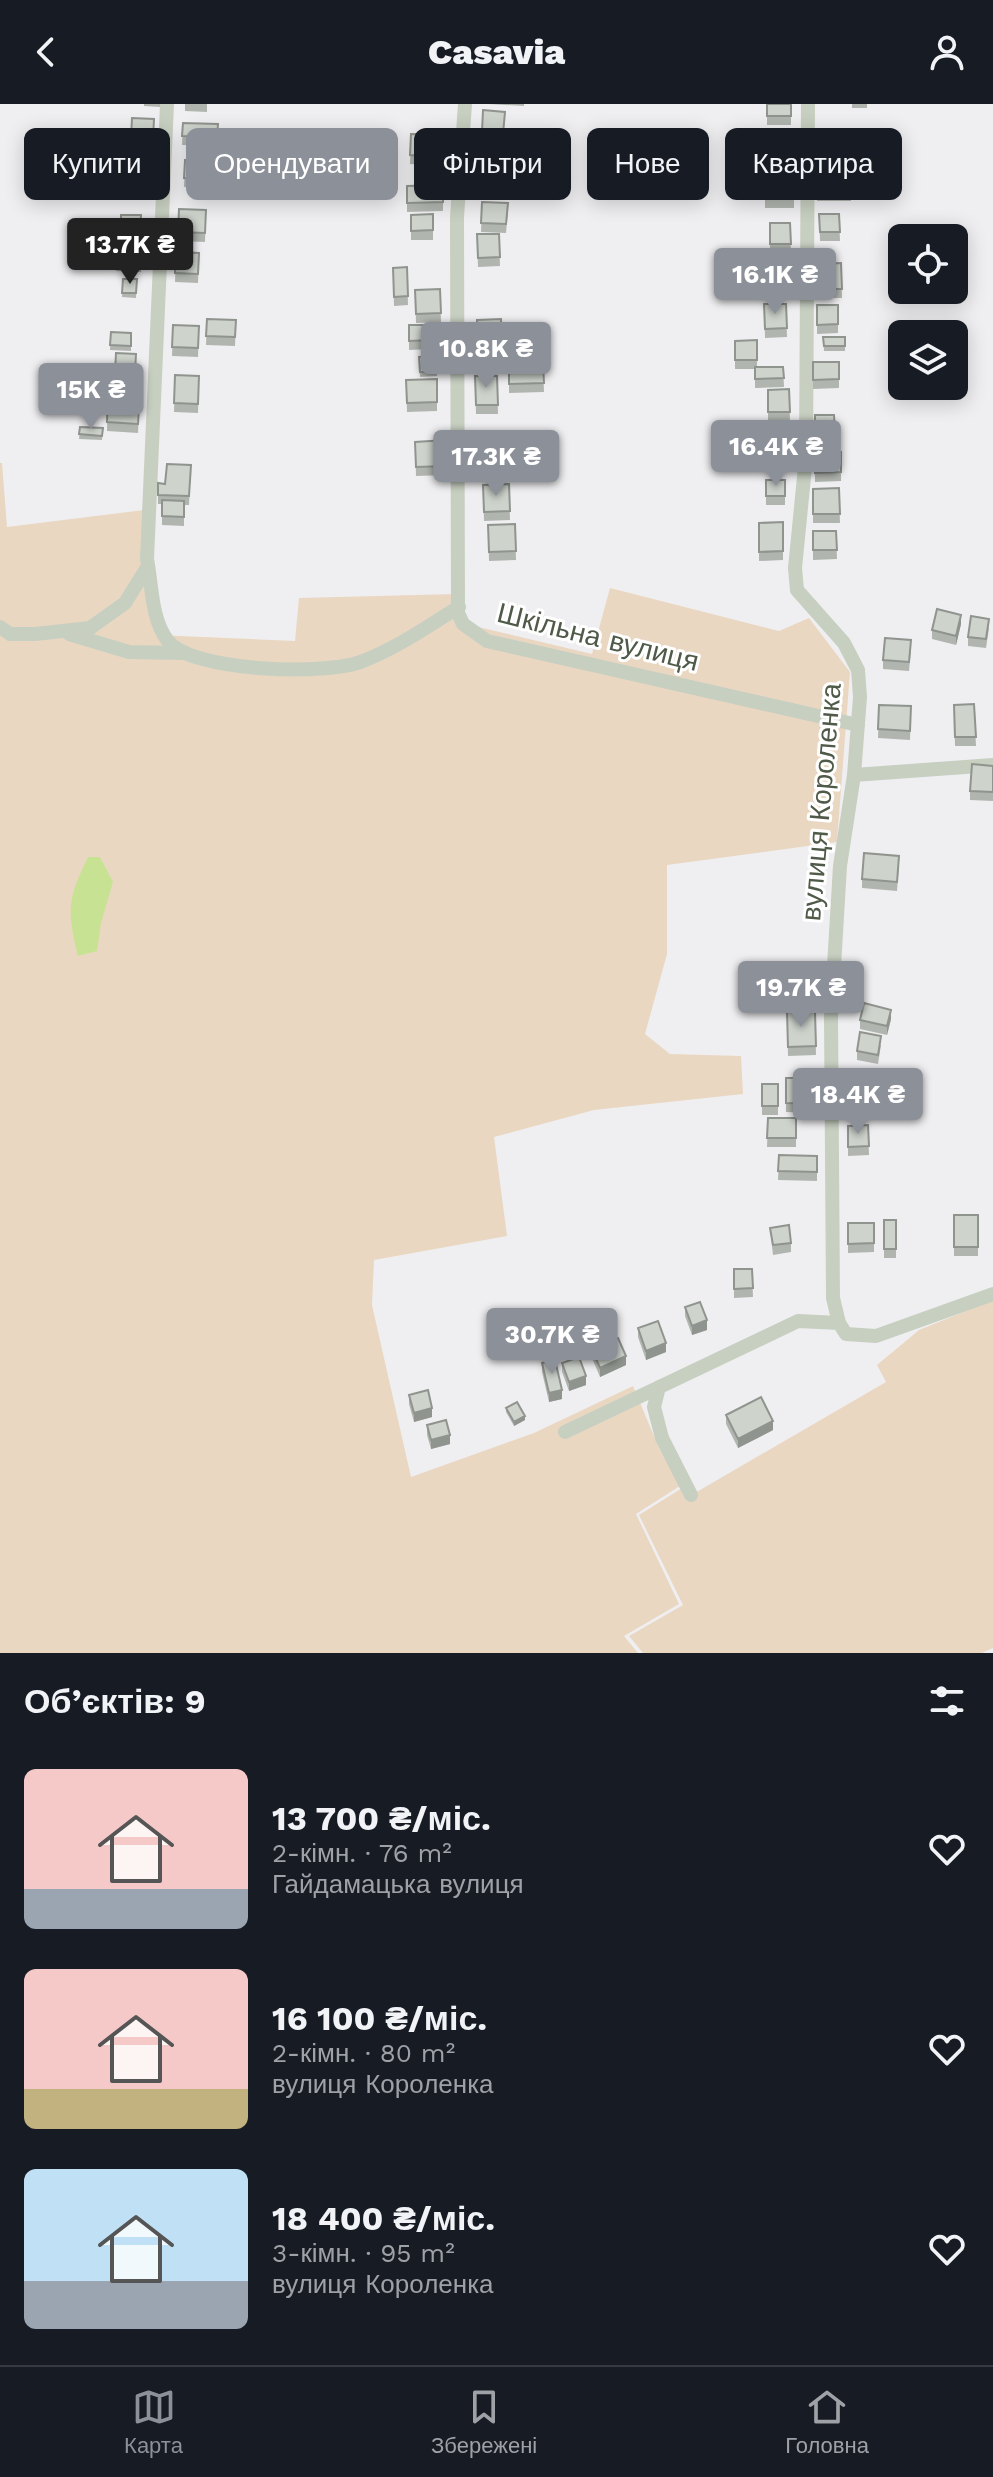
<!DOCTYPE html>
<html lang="uk">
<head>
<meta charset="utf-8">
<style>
	body { margin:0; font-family:"Work Sans",sans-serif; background:#20242c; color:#f1f3f6; height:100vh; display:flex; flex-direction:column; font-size:30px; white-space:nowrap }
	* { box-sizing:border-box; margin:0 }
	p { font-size:26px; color:#9ea1a6 }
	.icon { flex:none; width:44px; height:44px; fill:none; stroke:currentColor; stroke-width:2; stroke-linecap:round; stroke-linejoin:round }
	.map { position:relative; height:1549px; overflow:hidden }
	.sheet { display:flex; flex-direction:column; background:#171b24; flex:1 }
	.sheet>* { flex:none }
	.hud { position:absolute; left:24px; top:24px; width:946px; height:72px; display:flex; gap:16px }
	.tools { position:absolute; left:888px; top:120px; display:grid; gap:16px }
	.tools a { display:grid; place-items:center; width:80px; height:80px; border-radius:12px; background:#171b24; box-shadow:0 4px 20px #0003; font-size:40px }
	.price { position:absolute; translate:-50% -68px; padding:0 18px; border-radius:8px; background:#8c9099; color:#fff; font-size:26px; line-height:52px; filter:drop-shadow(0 2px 4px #0008) }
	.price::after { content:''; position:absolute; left:50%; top:48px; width:24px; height:18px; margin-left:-12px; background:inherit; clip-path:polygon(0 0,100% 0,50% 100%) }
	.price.active { background:#222; color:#fff }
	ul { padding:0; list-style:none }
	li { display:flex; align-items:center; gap:24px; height:200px; padding:0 24px }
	li span { display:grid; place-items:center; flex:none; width:224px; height:160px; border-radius:12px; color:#555 }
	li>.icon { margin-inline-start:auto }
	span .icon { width:96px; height:96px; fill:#fffc; stroke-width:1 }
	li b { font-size:34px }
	h2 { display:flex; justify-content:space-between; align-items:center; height:96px; padding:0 24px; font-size:34px }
	.chip { padding:0 28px; border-radius:12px; background:#171b24; box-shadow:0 4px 20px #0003; font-size:28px; line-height:72px }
	.chip.active { background:#8c9099; color:#fff }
	header { display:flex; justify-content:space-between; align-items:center; height:104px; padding:0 24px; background:#171b24; font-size:36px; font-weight:800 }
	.menu { display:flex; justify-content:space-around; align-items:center; height:112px; border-top:2px solid #363941; background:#171b24; font-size:22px; color:#9ea1a6 }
	.menu a { display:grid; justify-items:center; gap:4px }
	.menu .active { color:#8c9099 }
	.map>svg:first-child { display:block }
</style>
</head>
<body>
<header><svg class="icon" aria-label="back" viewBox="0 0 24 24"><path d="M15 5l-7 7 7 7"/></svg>Casavia<svg class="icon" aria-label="person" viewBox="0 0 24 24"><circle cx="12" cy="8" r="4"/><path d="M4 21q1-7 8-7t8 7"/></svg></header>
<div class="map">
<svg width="993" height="1549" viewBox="0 0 993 1549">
	<rect width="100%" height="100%" fill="#efeff1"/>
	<path fill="#ead7c2" d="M0,359H2L7,423L144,406L156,531L295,537L299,494L456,490L466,520L592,550L610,484L779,527L809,514L850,568L837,738L667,761V850L645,930L670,950L741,952L743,990L594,1006L494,1033L507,1132L374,1156L372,1201L411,1373L534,1329L633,1282L659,1344L680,1382L636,1410L679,1500L624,1532L638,1549H0Z
		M993,1196V1544L982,1549H643L629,1532L683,1501L639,1411L682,1384L688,1393L886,1278L877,1261L919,1226Z"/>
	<path fill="#c8e294" d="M88,753H100L113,778L101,819L97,847L78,852C67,807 67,796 88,753Z"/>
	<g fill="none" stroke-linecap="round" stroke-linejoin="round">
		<path stroke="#c7cfc1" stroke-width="14" d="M167,0L147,455C152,480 151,516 168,537C192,568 328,572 363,557C397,544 428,522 459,503
			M465,0L457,113L458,509L463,520L487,537L858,621
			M808,0L806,353L795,464L797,486L844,539L858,566L860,593L854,671L840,762L831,913L833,1194L839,1219L846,1230L876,1232L993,1190
			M0,523L10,530H35L90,524L125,499L148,462
			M69,530L129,548L181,549
			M854,671L993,661
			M659,1283L654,1303L662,1334L691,1391
			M565,1328L798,1217L839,1219"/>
	</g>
	<path fill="#b1b5af" d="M144,0H160V3L144,2Z
		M185,0H207V8L185,7Z
		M488,0H524V2Z
		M767,0H791V21H767Z
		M852,0H867V4H852Z
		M483,6L505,8L503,39L482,37Z
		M132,14L154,15L153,44L131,43Z
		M183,19L218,20L217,42L182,41Z
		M411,30L437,31L435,62L410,60Z
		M869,36H888V54H869Z
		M486,43L510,44L509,67L485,65Z
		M772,45H792V72H772Z
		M185,56L203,57L202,84L184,83Z
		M817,62H851V97H817Z
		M480,66L504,68L503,96L479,94Z
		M794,78V104H765V79Z
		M443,81V107L407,108V82Z
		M482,98L508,108L506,129L481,128Z
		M179,105L206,106L205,138L178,137Z
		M433,110V136H411V111Z
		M819,110H839L840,137H820Z
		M121,111H141L140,137L121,136Z
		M770,119H790L791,149H770Z
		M477,130H499L500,162L478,163Z
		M117,137L142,138L141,168L116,167Z
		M176,148L199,149L198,179L175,178Z
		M759,154H787L788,165H791V192H758Z
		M841,159L842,194H819L818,160Z
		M407,163L408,201L394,202L393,164Z
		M123,175H137L136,194L122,193Z
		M440,185L441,218L416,219L415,186Z
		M764,200H786L787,233L765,234Z
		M817,201H838V229L817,230Z
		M207,215L236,216L235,242L206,241Z
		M501,215L502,255L478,256L477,216Z
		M173,221L199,222L198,253L172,252Z
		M409,221H431V245L409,246Z
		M111,228L131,229V247L110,246Z
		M823,233H845V247H824Z
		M757,236V263H783L784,283L755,284V265H735V237Z
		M116,249L136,250L135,278L115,277Z
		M437,252V272L420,273L419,253Z
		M813,258H839V284L813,285Z
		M543,259L544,288L509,289V260Z
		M175,271L199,272L198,309L174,308Z
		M475,272H497L498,310H476Z
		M437,275V307L407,308L406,276Z
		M789,285L790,317H768V286Z
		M74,286L103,287V300L74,299Z
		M108,286L140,287L138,329L107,327Z
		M815,311H834L835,338H815Z
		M80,323L103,324L102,336L79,335Z
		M763,323H787V365L764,366Z
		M446,336L447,371L416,372L415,338Z
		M815,348H841V377L815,378Z
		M191,361L189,401H184V422L162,421V400H158V391L165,380Z
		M766,376H785V401H766Z
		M509,380L510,416L484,417L483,381Z
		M839,384L840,419H813V385Z
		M783,418V456L759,457V419Z
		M515,420L516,456L489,457L488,421Z
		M813,427H836L837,455L813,456Z
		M961,520L956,541L932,535V526Z
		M989,524L986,544L968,542V533Z
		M911,545L909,567L883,565V556Z
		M974,600L976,642H955L954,601Z
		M879,601L911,602L910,636L878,634Z
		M993,662V697L970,696V687Z
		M899,761L897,787L862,784V775Z
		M787,908H815L816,951L788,952Z
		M891,915L887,931L860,925V916Z
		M881,941L878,960L857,956V947Z
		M850,968H871V995H849Z
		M786,974H815V1009L786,1008Z
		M762,980H778V1011H762Z
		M768,1014H796V1043H767Z
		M868,1021L869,1051L848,1052V1022Z
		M779,1051L817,1052V1077L778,1076Z
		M954,1111H978V1152H954Z
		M884,1116H896V1154H884Z
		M848,1119H874V1148L848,1149Z
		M770,1124L791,1139V1148L773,1151Z
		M734,1165H752L753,1193L734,1194Z
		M685,1203L707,1226L692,1231L685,1212Z
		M638,1224L666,1248L646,1256L638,1233Z
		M592,1245L626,1261L600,1273L592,1254Z
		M542,1259L562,1295L549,1298L542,1268Z
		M562,1259L586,1281L569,1287L562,1268Z
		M409,1291L432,1313L414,1318L409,1300Z
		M506,1304L525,1316L514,1322L506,1308Z
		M726,1311L773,1326L738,1344L726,1320Z
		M427,1321L450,1340L431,1345L427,1331Z"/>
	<path fill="#90948f" d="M961,511V520L956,541V532Z
		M891,906V915L887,931V922Z
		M707,1216V1226L692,1231V1222Z
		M666,1239V1248L646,1256V1247Z
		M626,1252V1261L600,1273V1264Z
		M586,1272V1281L569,1287V1278Z
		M562,1286V1295L549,1298V1289Z
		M432,1304V1313L414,1318V1309Z
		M525,1312V1316L514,1322V1318Z
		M773,1317V1326L738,1344V1335Z
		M450,1331V1340L431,1345V1336Z"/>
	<path fill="#ced3cc" stroke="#90948f" stroke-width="2" d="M767,0H791V12H767Z
		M483,6L505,8L503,30L482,28Z
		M132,14L154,15L153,35L131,34Z
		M183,19L218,20L217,33L182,32Z
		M411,30L437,31L435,53L410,51Z
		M869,36H888V50H869Z
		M486,43L510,44L509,58L485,56Z
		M772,45H792V63H772Z
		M185,56L203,57L202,75L184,74Z
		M817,62H851V88H817Z
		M480,66L504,68L503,87L479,85Z
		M794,78V95H765V79Z
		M443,81V98L407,99V82Z
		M482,98L508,99L506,120L481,119Z
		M179,105L206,106L205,129L178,128Z
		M433,110V126L411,127V111Z
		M819,110H839L840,128H820Z
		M121,111H141L140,128L121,127Z
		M770,119H790L791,140H770Z
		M477,130H499L500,153L478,154Z
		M117,137L142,138L141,159L116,158Z
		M176,148L199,149L198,170L175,169Z
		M759,154H787L788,162L759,163Z
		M841,159L842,185H819L818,160Z
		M407,163L408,192L394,193L393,164Z
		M758,165H791V183H758Z
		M123,175H137L136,189H122Z
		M440,185L441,209L416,210L415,186Z
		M764,200H786L787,224L765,225Z
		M817,201H838V220L817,221Z
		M207,215L236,216L235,233L206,232Z
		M501,215L502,246H478L477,216Z
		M173,221L199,222L198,244L172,243Z
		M409,221H431V236L409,237Z
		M111,228L131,229V242L110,241Z
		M823,233H845V242H824Z
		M757,236V256H735V237Z
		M116,249L136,250L135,269L115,268Z
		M437,252V268H420L419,253Z
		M813,258H839V275L813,276Z
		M543,259L544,279L509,280V260Z
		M755,263H783L784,274L755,275Z
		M175,271L199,272L198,300L174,299Z
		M475,272H497L498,301H476Z
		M437,275V298L407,299L406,276Z
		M789,285L790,308H768V286Z
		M74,286L103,287V296L74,295Z
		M108,286L140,287L138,320L107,318Z
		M815,311H834L835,329H815Z
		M80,323L103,324L102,332L79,330Z
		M763,323H787V356H764Z
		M446,336L447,362L416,363L415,338Z
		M815,348H841V368L815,369Z
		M167,360L191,361L189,392L158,391V379L165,380Z
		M766,376H785V392H766Z
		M509,380L510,407L484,408L483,381Z
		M839,384L840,410H813V385Z
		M162,396L184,397V413L162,412Z
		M783,418V447L759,448V419Z
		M515,420L516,447L489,448L488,421Z
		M813,427H836L837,446H813Z
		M937,505L961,511L956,532L932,526Z
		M971,512L989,515L986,535L968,533Z
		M885,534L911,536L909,558L883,556Z
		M974,600L976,633H955L954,601Z
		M879,601L911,602L910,627L878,625Z
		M972,660L993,662V688L970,687Z
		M864,749L899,752L897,778L862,775Z
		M864,899L891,906L887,922L860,916Z
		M787,908H815L816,942L788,943Z
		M860,928L881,932L878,951L857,947Z
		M850,968H871V986H849Z
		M786,974H815V1000L786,999Z
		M762,980H778V1002H762Z
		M768,1014H796V1034H767Z
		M868,1021L869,1042L848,1043V1022Z
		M779,1051L817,1052V1068L778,1067Z
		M954,1111H978V1143H954Z
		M884,1116H896V1145H884Z
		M848,1119H874V1139L848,1140Z
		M789,1121L791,1139L773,1141L770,1124Z
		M734,1165H752L753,1184L734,1185Z
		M700,1198L707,1216L692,1222L685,1203Z
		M658,1217L666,1239L646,1247L638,1224Z
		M618,1234L626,1252L600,1264L592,1245Z
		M579,1253L586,1272L569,1278L562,1259Z
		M555,1256L562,1286L549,1289L542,1259Z
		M428,1286L432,1304L414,1309L409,1291Z
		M761,1293L773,1317L738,1335L726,1311Z
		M517,1298L525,1312L514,1318L506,1304Z
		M446,1316L450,1331L431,1336L427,1321Z"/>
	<g text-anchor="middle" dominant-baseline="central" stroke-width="6" stroke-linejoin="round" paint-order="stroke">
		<g font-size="28" fill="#505a49" stroke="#fff">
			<text transform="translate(598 533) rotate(14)">Шкільна вулиця</text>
			<text transform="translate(821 698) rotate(-85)">вулиця Короленка</text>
		</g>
	</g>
</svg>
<div class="tools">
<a><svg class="icon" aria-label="locate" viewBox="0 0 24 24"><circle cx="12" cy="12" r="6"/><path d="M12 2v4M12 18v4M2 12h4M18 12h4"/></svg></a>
<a><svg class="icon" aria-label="layers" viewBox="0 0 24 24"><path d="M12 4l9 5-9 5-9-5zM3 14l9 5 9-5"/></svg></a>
</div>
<b class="price active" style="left:130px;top:182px">13.7K ₴</b>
<b class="price" style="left:775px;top:212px">16.1K ₴</b>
<b class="price" style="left:486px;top:286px">10.8K ₴</b>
<b class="price" style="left:91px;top:327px">15K ₴</b>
<b class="price" style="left:776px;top:384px">16.4K ₴</b>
<b class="price" style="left:496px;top:394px">17.3K ₴</b>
<b class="price" style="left:801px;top:925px">19.7K ₴</b>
<b class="price" style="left:858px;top:1032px">18.4K ₴</b>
<b class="price" style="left:552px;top:1272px">30.7K ₴</b>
<div class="hud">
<a class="chip">Купити</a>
<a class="chip active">Орендувати</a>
<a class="chip">Фільтри</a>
<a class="chip">Нове</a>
<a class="chip">Квартира</a>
</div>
</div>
<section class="sheet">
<h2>Об’єктів: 9<svg class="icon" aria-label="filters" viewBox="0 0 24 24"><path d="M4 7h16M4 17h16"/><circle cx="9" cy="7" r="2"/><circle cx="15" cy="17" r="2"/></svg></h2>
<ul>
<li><span style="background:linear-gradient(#f6c9c9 75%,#9aa5b1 0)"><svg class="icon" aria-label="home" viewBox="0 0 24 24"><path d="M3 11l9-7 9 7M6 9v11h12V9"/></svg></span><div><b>13 700 ₴/міс.</b><p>2-кімн. · 76 m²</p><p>Гайдамацька вулиця</p></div><svg class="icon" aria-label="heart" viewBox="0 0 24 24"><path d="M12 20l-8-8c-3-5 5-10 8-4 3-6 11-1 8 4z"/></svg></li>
<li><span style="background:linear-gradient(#f6c9c9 75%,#c2b280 0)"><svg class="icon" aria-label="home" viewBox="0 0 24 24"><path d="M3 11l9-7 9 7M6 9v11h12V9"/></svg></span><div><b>16 100 ₴/міс.</b><p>2-кімн. · 80 m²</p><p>вулиця Короленка</p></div><svg class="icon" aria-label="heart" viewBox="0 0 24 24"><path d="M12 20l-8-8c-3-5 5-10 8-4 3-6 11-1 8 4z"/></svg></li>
<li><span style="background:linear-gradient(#bfe0f5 70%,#9aa5b1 0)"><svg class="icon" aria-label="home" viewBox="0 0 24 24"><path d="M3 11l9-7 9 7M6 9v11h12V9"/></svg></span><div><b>18 400 ₴/міс.</b><p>3-кімн. · 95 m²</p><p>вулиця Короленка</p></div><svg class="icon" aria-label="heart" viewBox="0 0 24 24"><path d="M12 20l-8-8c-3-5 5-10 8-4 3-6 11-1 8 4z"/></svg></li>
</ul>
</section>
<nav class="menu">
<a class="active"><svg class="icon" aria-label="map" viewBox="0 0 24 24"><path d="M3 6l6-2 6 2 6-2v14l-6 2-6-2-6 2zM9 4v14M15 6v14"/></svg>Карта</a>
<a><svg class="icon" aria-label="saved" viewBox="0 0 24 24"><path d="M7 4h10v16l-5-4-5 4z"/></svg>Збережені</a>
<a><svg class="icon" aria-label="home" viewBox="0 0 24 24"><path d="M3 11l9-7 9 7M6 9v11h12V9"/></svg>Головна</a>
</nav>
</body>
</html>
